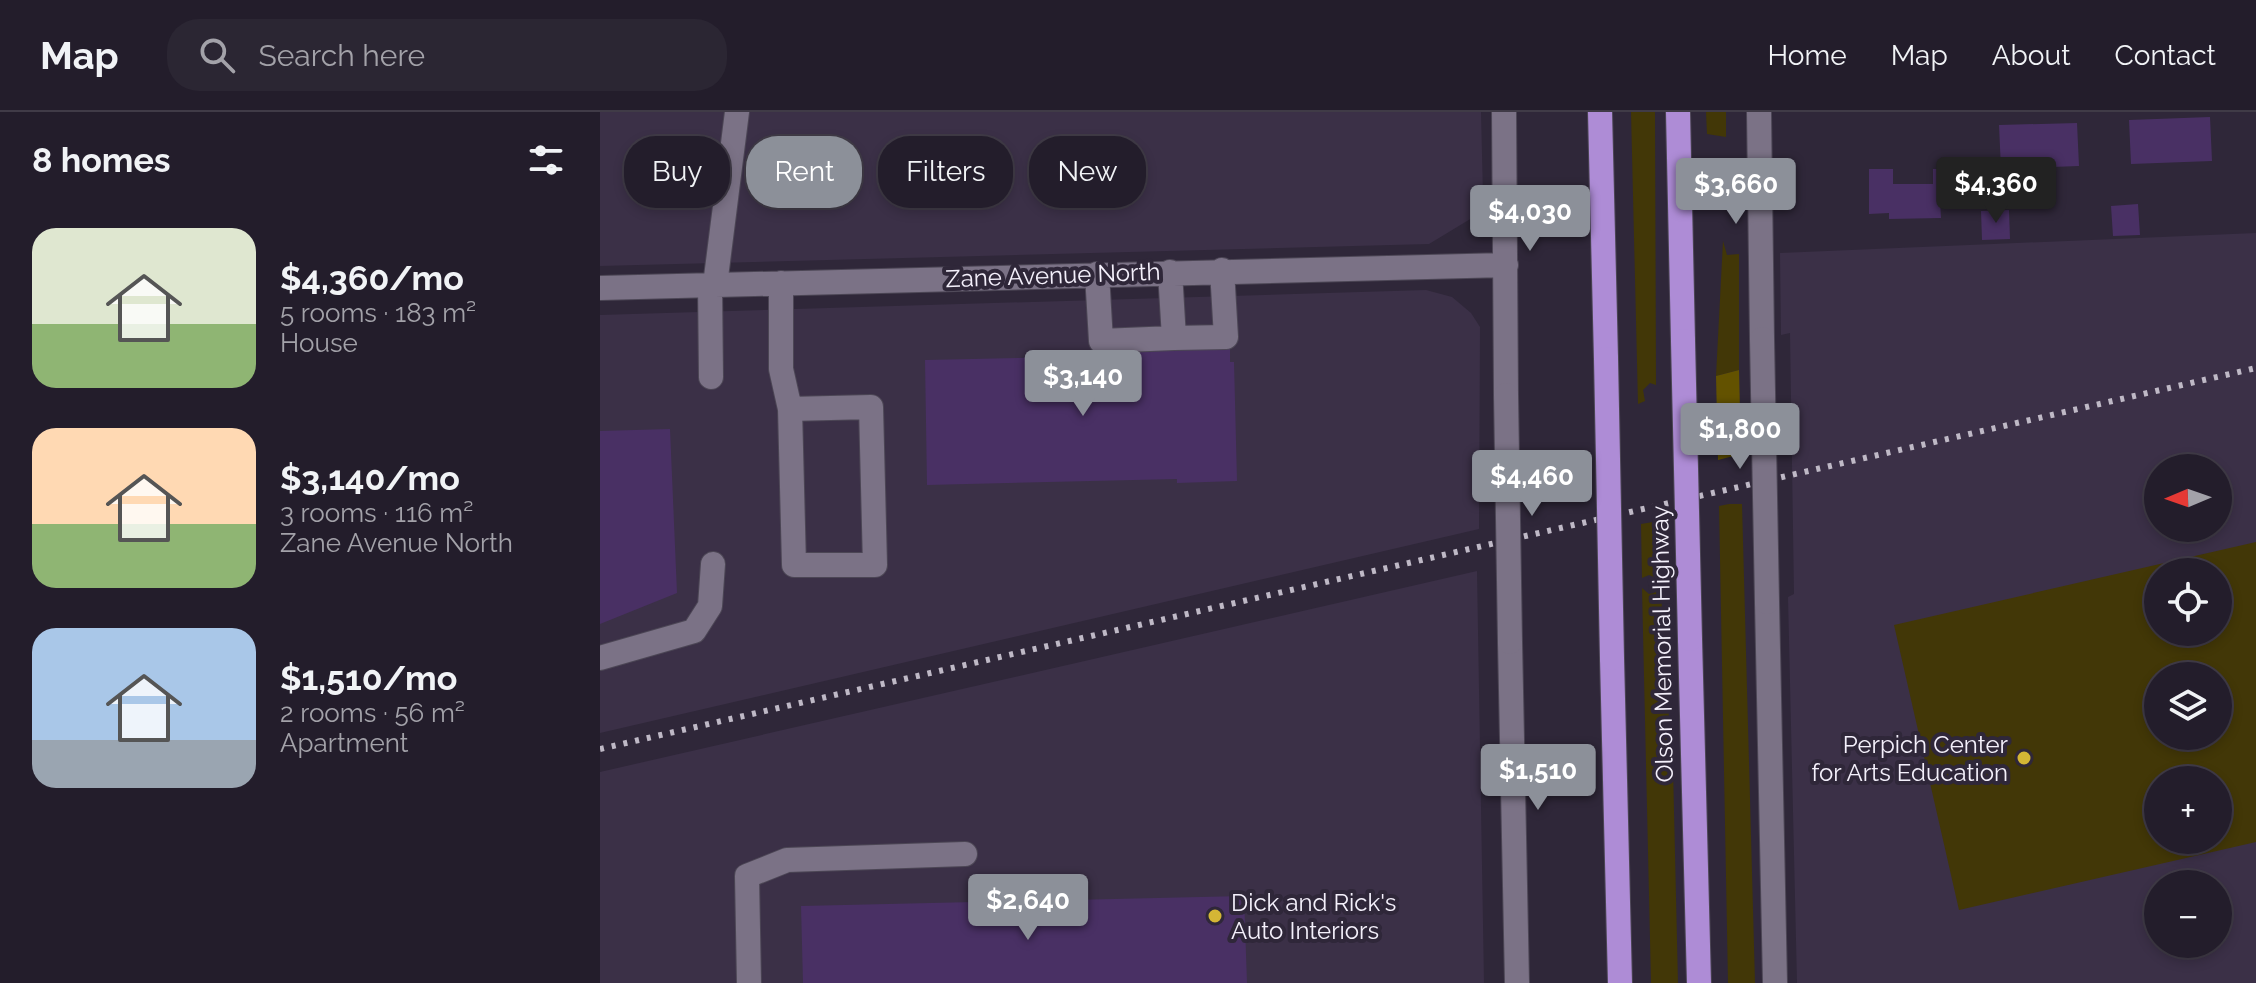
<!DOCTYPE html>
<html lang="en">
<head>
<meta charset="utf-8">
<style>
	body { margin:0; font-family:Raleway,sans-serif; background:#2b2633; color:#f1f3f6; height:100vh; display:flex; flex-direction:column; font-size:30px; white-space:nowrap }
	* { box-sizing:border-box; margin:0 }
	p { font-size:26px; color:#a3a2a9 }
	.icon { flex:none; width:44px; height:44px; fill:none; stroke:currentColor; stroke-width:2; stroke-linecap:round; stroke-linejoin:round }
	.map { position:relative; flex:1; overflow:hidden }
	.panel { display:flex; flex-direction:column; background:#231d2b; width:600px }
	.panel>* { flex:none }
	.banner { position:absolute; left:24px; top:24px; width:760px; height:72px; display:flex; gap:16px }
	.needle { width:52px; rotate:268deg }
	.buttons { position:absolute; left:1544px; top:342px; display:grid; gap:16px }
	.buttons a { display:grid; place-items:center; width:88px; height:88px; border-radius:50%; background:#231d2b; box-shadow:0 4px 12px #0003,0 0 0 2px #403b47; font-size:40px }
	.price { position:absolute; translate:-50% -68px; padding:0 18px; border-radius:8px; background:#8c9099; color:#fff; font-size:26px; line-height:52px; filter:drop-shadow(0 2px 4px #0008) }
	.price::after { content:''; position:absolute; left:50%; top:48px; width:24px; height:18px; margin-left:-12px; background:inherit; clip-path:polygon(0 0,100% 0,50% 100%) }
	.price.selected { background:#222; color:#fff }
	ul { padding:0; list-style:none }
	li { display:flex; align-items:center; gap:24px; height:200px; padding:0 32px }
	li span { display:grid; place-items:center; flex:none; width:224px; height:160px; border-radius:24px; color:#555 }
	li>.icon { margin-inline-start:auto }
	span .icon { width:96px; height:96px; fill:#fffc; stroke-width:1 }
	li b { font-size:34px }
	h2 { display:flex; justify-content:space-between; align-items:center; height:96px; padding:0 32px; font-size:34px }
	.chip { padding:0 28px; border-radius:32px; background:#231d2b; box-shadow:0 4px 12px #0003,0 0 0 2px #403b47; font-size:28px; line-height:72px }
	.chip.selected { background:#8c9099; color:#fff }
	header { display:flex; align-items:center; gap:48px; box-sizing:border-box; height:112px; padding:0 40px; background:#231d2b; border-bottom:2px solid #403b47 }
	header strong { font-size:38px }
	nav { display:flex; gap:44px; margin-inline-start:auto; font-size:28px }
	.search { width:560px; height:72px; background:#2b2633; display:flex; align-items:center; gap:20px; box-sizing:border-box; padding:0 28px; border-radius:32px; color:#a3a2a9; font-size:30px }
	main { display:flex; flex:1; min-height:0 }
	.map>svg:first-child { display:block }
</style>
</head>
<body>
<header>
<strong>Map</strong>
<div class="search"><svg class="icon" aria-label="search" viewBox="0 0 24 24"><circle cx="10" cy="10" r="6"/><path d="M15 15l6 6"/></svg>Search here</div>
<nav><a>Home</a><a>Map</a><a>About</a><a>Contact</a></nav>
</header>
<main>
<section class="panel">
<h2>8 homes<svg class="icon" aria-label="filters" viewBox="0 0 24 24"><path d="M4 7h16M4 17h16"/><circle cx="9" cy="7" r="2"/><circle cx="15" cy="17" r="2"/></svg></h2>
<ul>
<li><span style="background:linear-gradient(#dfe7d0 60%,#8fb573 0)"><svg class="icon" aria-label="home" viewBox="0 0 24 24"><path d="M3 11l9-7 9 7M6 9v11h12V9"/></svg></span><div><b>$4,360/mo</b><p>5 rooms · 183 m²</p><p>House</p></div></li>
<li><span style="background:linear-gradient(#ffd9b3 60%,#8fb573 0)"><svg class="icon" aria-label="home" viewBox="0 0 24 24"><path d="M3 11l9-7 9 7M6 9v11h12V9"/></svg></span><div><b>$3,140/mo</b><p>3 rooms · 116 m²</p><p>Zane Avenue North</p></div></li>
<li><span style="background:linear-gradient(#a9c7e8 70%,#9aa5b1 0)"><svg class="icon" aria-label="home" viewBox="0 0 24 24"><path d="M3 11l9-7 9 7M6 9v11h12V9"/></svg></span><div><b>$1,510/mo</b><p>2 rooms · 56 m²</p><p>Apartment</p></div></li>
</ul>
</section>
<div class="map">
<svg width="1656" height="871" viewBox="0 0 1656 871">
	<rect width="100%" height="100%" fill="#2f2739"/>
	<path fill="#3b3047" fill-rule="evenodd" d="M0,0H881L883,84L872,106L829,132L0,154Z
		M1656,121V871H1197L1188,485L1194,482L1190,221L1181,223L1180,141ZM1558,356H1618V416H1558ZM1558,460H1618V520H1558ZM1558,564H1618V624H1558ZM1558,668H1618V728H1558ZM1558,772H1618V832H1558Z
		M826,178L852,185L871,201L880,215L879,417L0,621V203Z
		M877,459L884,871H0V660Z"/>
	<path fill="#423707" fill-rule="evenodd" d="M1031,0H1055L1056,273L1050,271L1043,278L1045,289L1038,292Z
		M1106,0H1126V25L1107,22Z
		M1123,129L1127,143L1139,142V258L1116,264Z
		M1129,392H1142L1155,871H1128L1119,394Z
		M1059,409L1063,531L1073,656L1078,871H1051L1042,476L1049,482L1054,481L1057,476L1054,465L1049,463L1042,466L1041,412Z
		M1656,430V730L1359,798L1294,513ZM1558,460H1618V520H1558ZM1618,564V624H1558V564ZM1558,668H1618V728H1558Z"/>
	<path fill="#635200" d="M1139,258L1141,342L1118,348L1116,264Z"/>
	<path fill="#493064" d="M1610,5L1612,49L1531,52L1529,8Z
		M1477,11L1479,54L1401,57L1399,13Z
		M1269,57H1293V72H1333V57H1354V87H1340L1341,106L1289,107V101L1269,102Z
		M1538,92L1540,123L1513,124L1511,94Z
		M1409,98L1410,127L1382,128L1381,99Z
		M630,235V250H634L637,369L577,371V367L327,373L325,248L463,245L462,239Z
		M70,317L77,481L0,512V319Z
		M644,784L647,871H203L201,794Z"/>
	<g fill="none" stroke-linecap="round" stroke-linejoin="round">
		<defs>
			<path id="minor" d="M904,0L906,283
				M1159,0L1162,227
				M570,160L574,226L626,225L622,158
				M497,162L501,229L574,226
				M181,171V257L190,297L194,453H275L271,295L190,297
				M110,173L111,265
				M115,173L137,0
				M0,176L906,153
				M1167,490L1175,871
				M910,530L917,871
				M0,546L94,519L110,494L113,452
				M149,871L147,764L187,748L365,742"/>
			<path id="highway" d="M1000,0L1006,247
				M1078,0L1083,229
				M1090,527L1099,871
				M1012,546L1020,871"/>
		</defs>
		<use href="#minor" stroke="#4c4655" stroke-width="26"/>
		<use href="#highway" stroke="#4c4655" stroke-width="26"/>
		<use href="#minor" stroke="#7b7286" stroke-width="24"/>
		<use href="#highway" stroke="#ae8cd6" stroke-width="24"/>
		<path stroke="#bfb9c6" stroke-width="6" stroke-dasharray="4 8" stroke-linecap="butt" d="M0,637L1656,256"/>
		<defs>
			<path id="minor-bridge" d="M1162,227L1167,490
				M906,283L910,530"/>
			<path id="highway-bridge" d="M1083,229L1090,527
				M1006,247L1012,546"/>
		</defs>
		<use href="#minor-bridge" stroke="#4c4655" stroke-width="26" stroke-linecap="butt"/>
		<use href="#highway-bridge" stroke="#4c4655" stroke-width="26" stroke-linecap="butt"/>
		<use href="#minor-bridge" stroke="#7b7286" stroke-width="24"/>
		<use href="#highway-bridge" stroke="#ae8cd6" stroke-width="24"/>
	</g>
	<g fill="#d4b635" stroke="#2f2739" stroke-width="3">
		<circle cx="1424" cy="646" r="8"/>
		<circle cx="615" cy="804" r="8"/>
	</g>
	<g text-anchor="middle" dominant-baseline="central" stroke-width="8" stroke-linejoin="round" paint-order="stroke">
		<g font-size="24" fill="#f4f0fb" stroke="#2f2739">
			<text transform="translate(453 163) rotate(-2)">Zane Avenue North</text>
			<text transform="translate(1062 532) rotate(-91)">Olson Memorial Highway</text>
		</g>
		<g font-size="24" fill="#f4f0fb" stroke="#2f2739" text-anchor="end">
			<text x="1408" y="632">Perpich Center<tspan x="1408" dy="28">for Arts Education</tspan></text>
			<text x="631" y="790" text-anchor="start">Dick and Rick's<tspan x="631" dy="28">Auto Interiors</tspan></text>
		</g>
	</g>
</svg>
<div class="buttons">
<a><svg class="needle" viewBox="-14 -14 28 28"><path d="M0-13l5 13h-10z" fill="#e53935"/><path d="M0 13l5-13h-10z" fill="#a3a2a9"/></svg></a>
<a><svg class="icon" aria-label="locate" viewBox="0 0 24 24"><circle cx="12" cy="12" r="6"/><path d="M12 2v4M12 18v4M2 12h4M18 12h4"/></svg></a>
<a><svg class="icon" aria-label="layers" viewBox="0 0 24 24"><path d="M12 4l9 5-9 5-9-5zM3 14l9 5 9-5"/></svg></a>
<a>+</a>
<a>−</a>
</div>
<b class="price selected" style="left:1396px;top:113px">$4,360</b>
<b class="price" style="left:1136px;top:114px">$3,660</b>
<b class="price" style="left:930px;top:141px">$4,030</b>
<b class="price" style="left:483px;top:306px">$3,140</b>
<b class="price" style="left:1140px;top:359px">$1,800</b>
<b class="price" style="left:932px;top:406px">$4,460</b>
<b class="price" style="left:938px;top:700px">$1,510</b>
<b class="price" style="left:428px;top:830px">$2,640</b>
<div class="banner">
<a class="chip">Buy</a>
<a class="chip selected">Rent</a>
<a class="chip">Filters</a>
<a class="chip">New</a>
</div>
</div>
</main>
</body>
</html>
